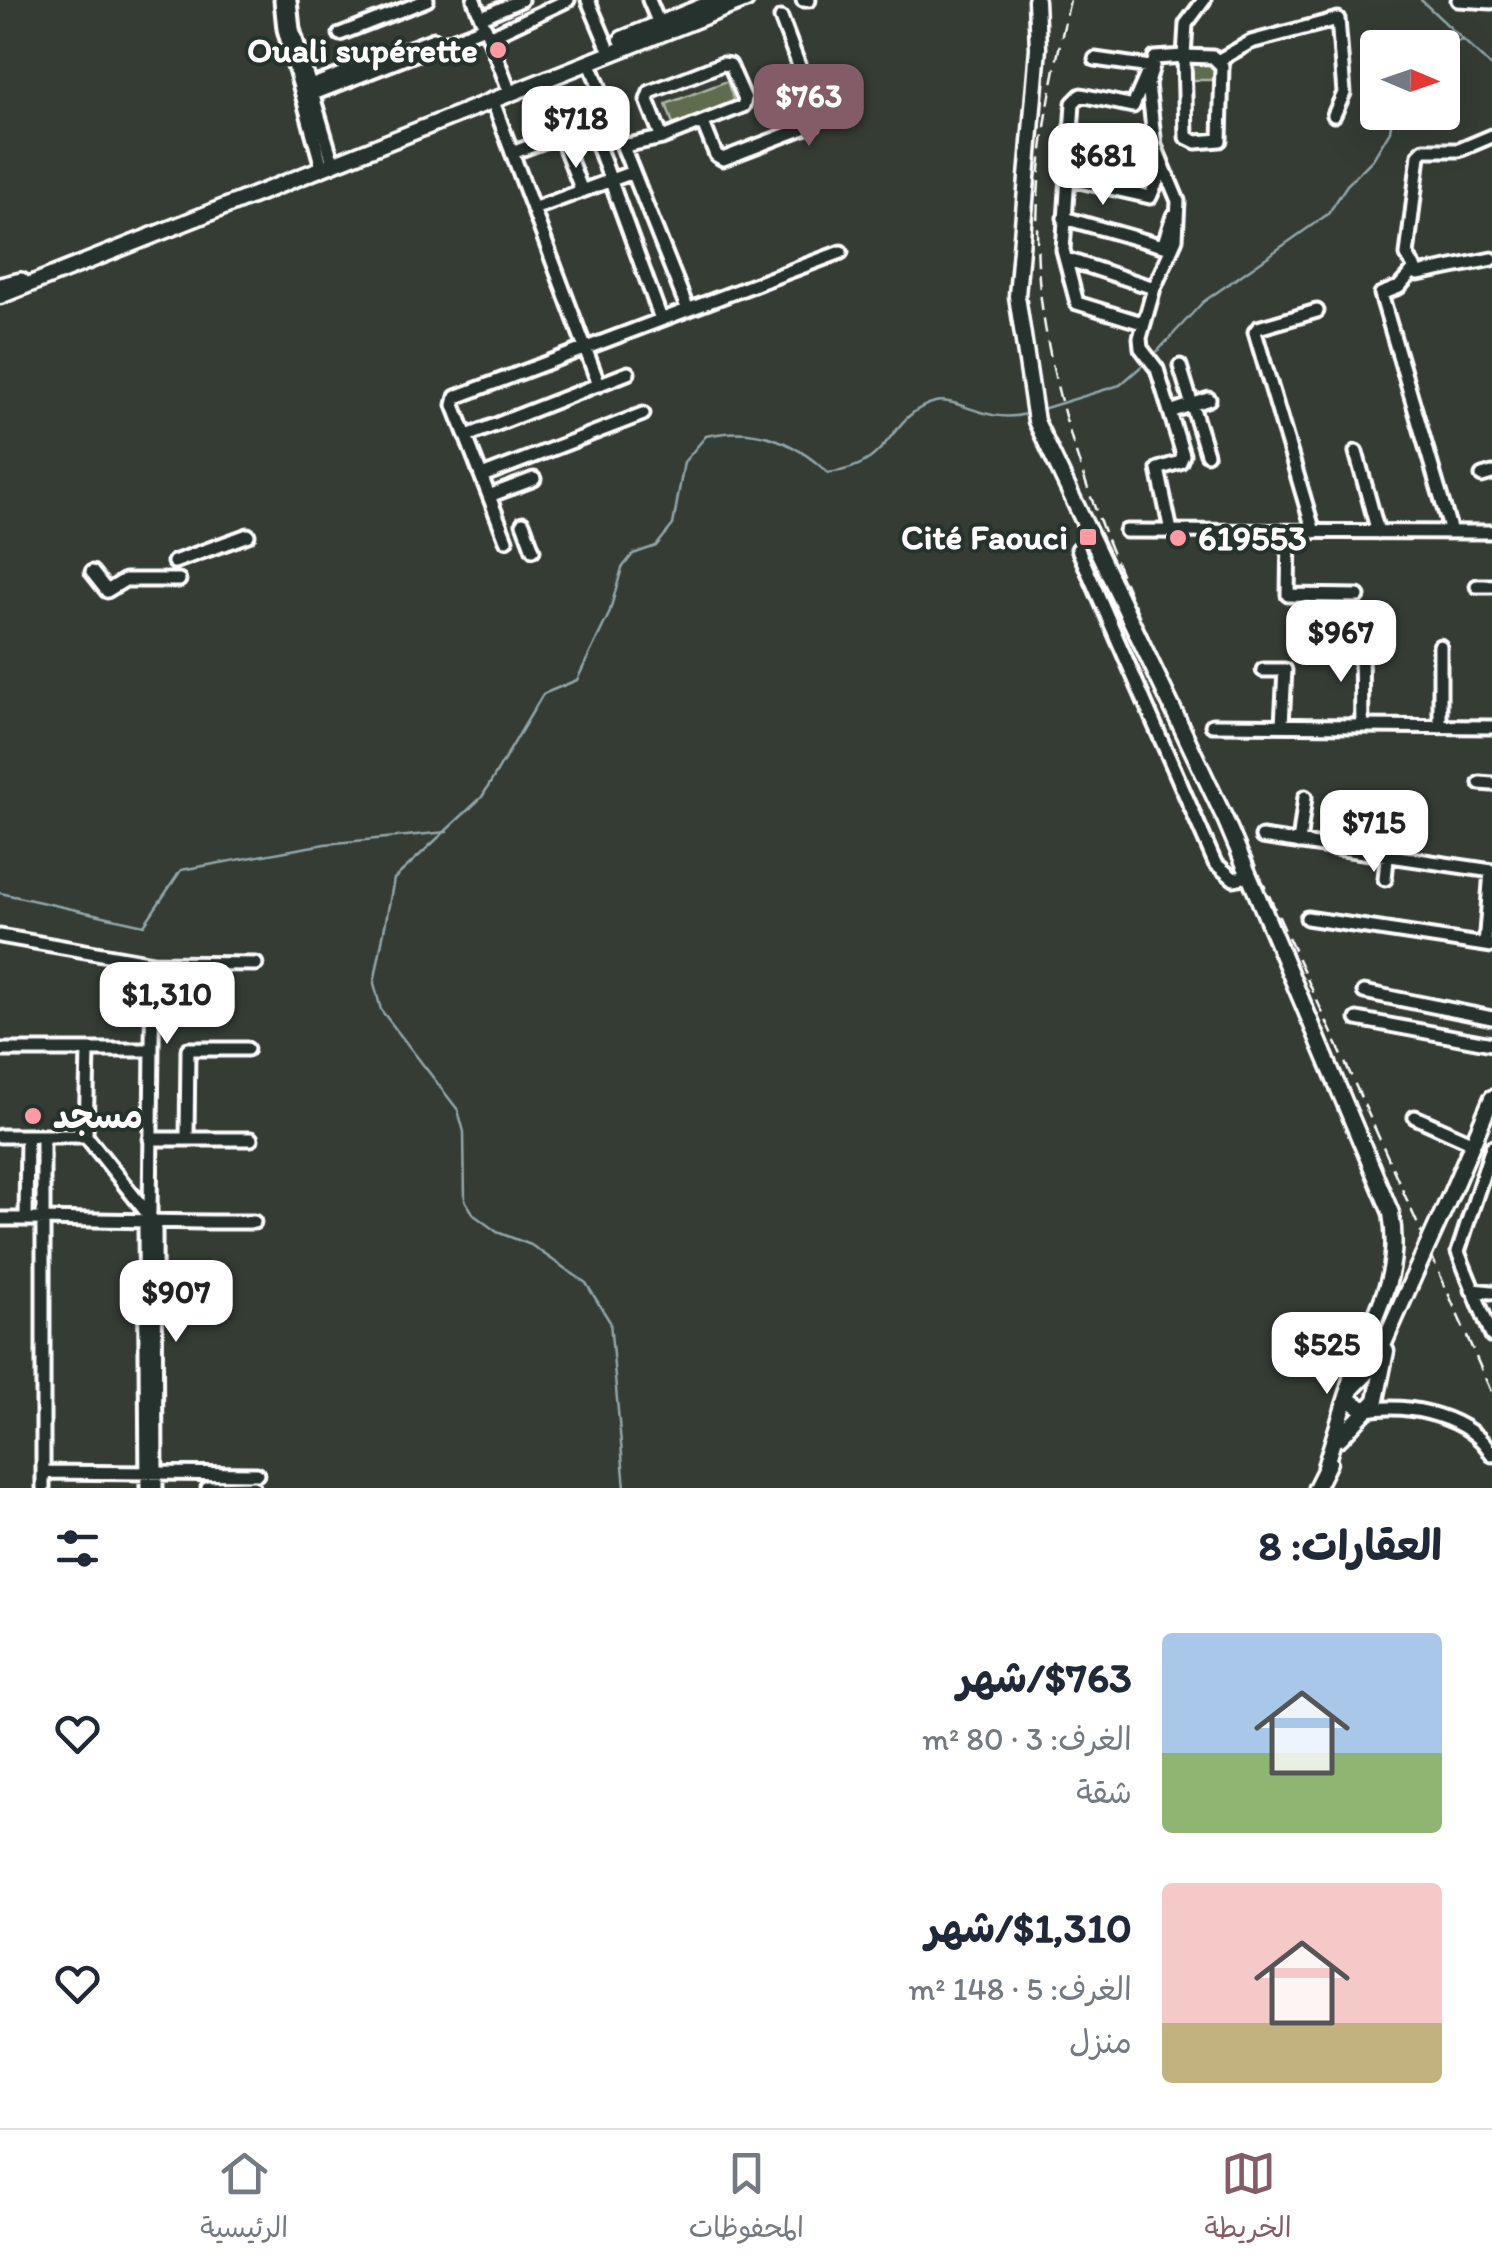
<!DOCTYPE html>
<html lang="ar">
<head>
<meta charset="utf-8">
<style>
	body { margin:0; font-family:Itim,"Playpen Sans Arabic",sans-serif; background:#f2f2f3; color:#1f2937; direction:rtl; height:100vh; display:flex; flex-direction:column; font-size:38px; white-space:nowrap }
	* { box-sizing:border-box; margin:0 }
	p { font-size:32px; color:#747a83 }
	.icon { flex:none; width:55px; height:55px; fill:none; stroke:currentColor; stroke-width:2; stroke-linecap:round; stroke-linejoin:round }
	.map { position:relative; height:1488px; overflow:hidden; direction:ltr }
	.panel { display:flex; flex-direction:column; background:#fff; flex:1 }
	.panel>* { flex:none }
	.needle { width:65px; rotate:92deg }
	.tools { position:absolute; left:1360px; top:30px; display:grid; gap:20px }
	.tools a { display:grid; place-items:center; width:100px; height:100px; border-radius:10px; background:#fff; box-shadow:0 10px 40px #0002; font-size:50px }
	.price { position:absolute; translate:-50% -85px; padding:0 22px; border-radius:20px; background:#fff; color:#222; font-size:32px; line-height:65px; filter:drop-shadow(0 2px 5px #0008) }
	.price::after { content:''; position:absolute; left:50%; top:60px; width:30px; height:22px; margin-left:-15px; background:inherit; clip-path:polygon(0 0,100% 0,50% 100%) }
	.price.active { background:#845c67; color:#fff }
	ul { padding:0; list-style:none }
	li { display:flex; align-items:center; gap:30px; height:250px; padding:0 50px }
	li span { display:grid; place-items:center; flex:none; width:280px; height:200px; border-radius:10px; color:#555 }
	li>.icon { margin-inline-start:auto }
	span .icon { width:120px; height:120px; fill:#fffc; stroke-width:1 }
	li b { font-size:42px }
	h2 { display:flex; justify-content:space-between; align-items:center; height:120px; padding:0 50px; font-size:42px }
	.tabs { display:flex; justify-content:space-around; align-items:center; height:140px; border-top:2px solid #e0e1e3; background:#fff; font-size:28px; color:#747a83 }
	.tabs a { display:grid; justify-items:center; gap:5px }
	.tabs .active { color:#845c67 }
	.map>svg:first-child { display:block }
</style>
</head>
<body>
<div class="map">
<svg width="1492" height="1488" viewBox="0 0 1492 1488">
	<rect width="100%" height="100%" fill="#343c34"/>
	<filter id="ink" filterUnits="userSpaceOnUse"><feTurbulence type="fractalNoise" baseFrequency=".01" numOctaves="2"/><feDisplacementMap in="SourceGraphic" scale="20" xChannelSelector="R" yChannelSelector="G"/><feConvolveMatrix kernelMatrix="1 2 1 2 8 2 1 2 1" color-interpolation-filters="sRGB"/></filter>
	<g filter="url(#ink)">
		<path fill="#5f6c4d" stroke="#afb6a6" stroke-width="2.5" d="M1193,62L1214,63L1217,80H1193L1189,68Z
			M727,81L735,104L674,127L666,104Z"/>
		<g fill="none" stroke-linecap="round" stroke-linejoin="round">
			<path stroke="#92a7a9" stroke-width="2.5" d="M1421,0L1492,67
				M1435,48L1463,40
				M1154,355L1203,302L1328,214L1347,185L1373,159L1390,131L1393,112
				M1039,410L1120,385L1144,364
				M0,893L144,925L181,870L325,844L447,832
				M625,1488L610,1322L586,1283L531,1245L497,1232L474,1215L465,1200L464,1132L458,1110L381,1010L374,983L394,879L482,797L543,694L577,680L609,614L622,568L633,554L656,546L673,525L684,462L706,436C754,425 793,440 828,473C896,466 885,416 935,402C957,396 987,425 1026,414"/>
			<defs>
				<path id="minor" d="M281,0L284,29L322,167
					M290,0L293,29L333,163
					M474,0L482,20
					M588,0L607,45
					M649,0L659,24
					M803,0H809
					M1458,0L1492,2
					M482,17L521,0
					M340,34L427,0
					M1184,56L1213,57L1222,66L1220,140L1196,142L1186,137Z
					M1095,59L1150,67L1133,106L1081,95L1073,103L1063,250L1077,303L1142,323
					M1219,60L1251,42L1338,19L1344,93L1334,115
					M589,61L688,310
					M507,85L489,37L568,0
					M308,87L434,39
					M311,95L485,27L489,37
					M492,99L599,385
					M581,99L661,319
					M703,123L716,155L723,159L814,124L816,111L781,18
					M560,135L582,191
					M1070,135L1158,158
					M1492,136L1459,150H1424L1419,155L1407,255L1418,274L1492,259
					M623,146L662,138L743,106L745,99L730,65L722,64L650,92L647,100L662,138
					M512,153L590,124
					M1066,178L1150,197L1163,168
					M533,209L633,172
					M1064,218L1163,246L1173,216
					M1066,259L1154,288
					M1413,271L1399,287L1381,294L1451,532
					M1180,366L1207,454
					M1170,412L1209,399
					M467,436L628,373
					M1356,452L1378,532
					M482,476L643,414
					M1482,476L1492,473
					M489,496L534,479
					M523,523L533,550
					M1126,531L1492,532
					M1171,531L1158,469L1180,462L1183,455L1157,369L1141,348L1140,338L1154,288L1176,239L1178,201L1155,146L1148,84L1155,58L1184,56L1186,24L1204,0
					M1289,532L1288,595L1358,596
					M1314,532L1255,332L1258,328L1317,311
					M506,540L454,405L456,397L841,252
					M1078,549L1215,863L1234,879L1248,876
					M174,562L248,535
					M92,572L107,591L125,580H179
					M1477,586H1492
					M1361,643L1362,726
					M1440,646V727
					M1263,670H1285L1282,724
					M1212,725L1492,727
					M1480,783L1492,784
					M1262,837L1492,871
					M1299,843L1305,797
					M1385,879L1391,818
					M1307,918L1492,946
					M0,936L153,963L256,964
					M1485,945L1491,871
					M1364,992L1492,1018
					M1357,1019L1492,1044
					M0,1050H152
					M88,1051L86,1136L155,1223L156,1488
					M1415,1117L1473,1143
					M0,1136H86
					M187,1137L188,1049H247
					M150,1139H251
					M1492,1147L1458,1252L1492,1336
					M26,1218L27,1137
					M0,1219C85,1218 169,1223 254,1222
					M1472,1290L1492,1292
					M1367,1410C1407,1402 1472,1417 1492,1455
					M43,1472L257,1474
					M43,1488V1138
					M147,1488L145,1224L150,1212L153,963
					M208,1488L253,1487"/>
				<path id="major" d="M1036,0L1038,48L1017,296L1036,421L1226,821L1391,1213C1404,1286 1366,1321 1349,1386L1351,1401L1366,1410
					M622,39L718,0
					M0,296L746,0
					M1447,1203L1492,1098
					M1340,1438L1376,1400L1386,1351
					M1325,1467L1348,1393L1374,1366L1412,1280
					M1316,1488L1329,1462"/>
				<path id="highway" d="M0,286L21,281"/>
			</defs>
			<use href="#minor" stroke="#fff" stroke-width="19"/>
			<use href="#major" stroke="#fff" stroke-width="21"/>
			<use href="#highway" stroke="#fff" stroke-width="22"/>
			<use href="#minor" stroke="#26332d" stroke-width="11"/>
			<use href="#major" stroke="#26332d" stroke-width="14"/>
			<use href="#highway" stroke="#26332d" stroke-width="15"/>
			<path stroke="#fff" stroke-width="2.5" stroke-dasharray="15 8" stroke-linecap="butt" d="M1070,0C1046,101 1028,203 1042,307C1067,485 1154,646 1229,808C1318,1002 1407,1197 1492,1394"/>
			<defs>
				<path id="major-bridge" d="M1412,1280L1447,1203"/>
			</defs>
			<use href="#major-bridge" stroke="#fff" stroke-width="21" stroke-linecap="butt"/>
			<use href="#major-bridge" stroke="#26332d" stroke-width="14"/>
		</g>
	</g>
	<g fill="#ff9aa2" stroke="#26332d" stroke-width="4">
		<circle cx="498" cy="50" r="10"/>
		<rect x="1078" y="527" width="20" height="20" rx="5"/>
		<circle cx="1178" cy="538" r="10"/>
		<circle cx="33" cy="1116" r="10"/>
	</g>
	<g text-anchor="middle" dominant-baseline="central" stroke-width="8" stroke-linejoin="round" paint-order="stroke">
		<g font-size="35" font-weight="bold" fill="#fff" stroke="#26332d" text-anchor="end">
			<text x="478" y="50">Ouali supérette</text>
			<text x="1068" y="537">Cité Faouci</text>
			<text x="1198" y="538" text-anchor="start">619553</text>
			<text x="53" y="1116" text-anchor="start">مسجد</text>
		</g>
	</g>
</svg>
<div class="tools">
<a><svg class="needle" viewBox="-14 -14 28 28"><path d="M0-13l5 13h-10z" fill="#e53935"/><path d="M0 13l5-13h-10z" fill="#747a83"/></svg></a>
</div>
<b class="price active" style="left:809px;top:149px">$763</b>
<b class="price" style="left:576px;top:171px">$718</b>
<b class="price" style="left:1103px;top:208px">$681</b>
<b class="price" style="left:1341px;top:685px">$967</b>
<b class="price" style="left:1374px;top:875px">$715</b>
<b class="price" style="left:167px;top:1047px">$1,310</b>
<b class="price" style="left:176px;top:1345px">$907</b>
<b class="price" style="left:1327px;top:1397px">$525</b>
</div>
<section class="panel">
<h2>العقارات: 8<svg class="icon" aria-label="filters" viewBox="0 0 24 24"><path d="M4 7h16M4 17h16"/><circle cx="9" cy="7" r="2"/><circle cx="15" cy="17" r="2"/></svg></h2>
<ul>
<li><span style="background:linear-gradient(#a9c7e8 60%,#8fb573 0)"><svg class="icon" aria-label="home" viewBox="0 0 24 24"><path d="M3 11l9-7 9 7M6 9v11h12V9"/></svg></span><div><b>$763/شهر</b><p>الغرف: 3 · 80 m²</p><p>شقة</p></div><svg class="icon" aria-label="heart" viewBox="0 0 24 24"><path d="M12 20l-8-8c-3-5 5-10 8-4 3-6 11-1 8 4z"/></svg></li>
<li><span style="background:linear-gradient(#f6c9c9 70%,#c2b280 0)"><svg class="icon" aria-label="home" viewBox="0 0 24 24"><path d="M3 11l9-7 9 7M6 9v11h12V9"/></svg></span><div><b>$1,310/شهر</b><p>الغرف: 5 · 148 m²</p><p>منزل</p></div><svg class="icon" aria-label="heart" viewBox="0 0 24 24"><path d="M12 20l-8-8c-3-5 5-10 8-4 3-6 11-1 8 4z"/></svg></li>
</ul>
</section>
<nav class="tabs">
<a class="active"><svg class="icon" aria-label="map" viewBox="0 0 24 24"><path d="M3 6l6-2 6 2 6-2v14l-6 2-6-2-6 2zM9 4v14M15 6v14"/></svg>الخريطة</a>
<a><svg class="icon" aria-label="saved" viewBox="0 0 24 24"><path d="M7 4h10v16l-5-4-5 4z"/></svg>المحفوظات</a>
<a><svg class="icon" aria-label="home" viewBox="0 0 24 24"><path d="M3 11l9-7 9 7M6 9v11h12V9"/></svg>الرئيسية</a>
</nav>
</body>
</html>
